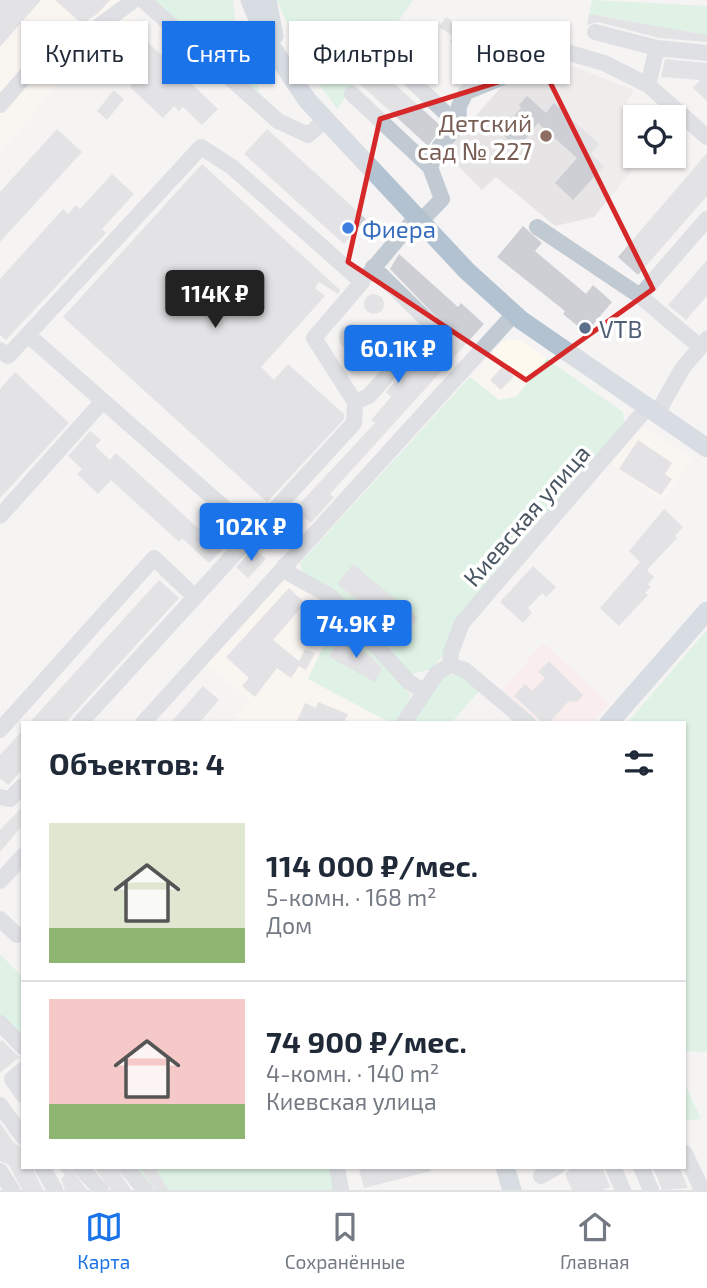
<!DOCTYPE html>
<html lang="ru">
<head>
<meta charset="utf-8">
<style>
	body { margin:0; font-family:"Exo 2",sans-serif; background:#f2f2f3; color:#1f2937; height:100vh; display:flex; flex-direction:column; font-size:26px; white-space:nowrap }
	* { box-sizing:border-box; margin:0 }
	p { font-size:23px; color:#747a83 }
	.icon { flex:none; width:38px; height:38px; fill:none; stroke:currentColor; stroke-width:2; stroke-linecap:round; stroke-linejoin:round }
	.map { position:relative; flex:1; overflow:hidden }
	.panel { position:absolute; left:21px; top:721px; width:665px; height:448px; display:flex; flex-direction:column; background:#fff; border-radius:0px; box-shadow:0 2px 5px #0004 }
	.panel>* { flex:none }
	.guide { position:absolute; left:21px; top:21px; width:665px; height:63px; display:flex; gap:14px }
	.fabs { position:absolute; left:623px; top:105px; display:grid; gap:14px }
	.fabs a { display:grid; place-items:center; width:63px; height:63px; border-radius:0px; background:#fff; box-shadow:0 2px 5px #0004; font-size:35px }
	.price { position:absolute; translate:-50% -60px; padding:0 16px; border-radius:7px; background:#1a73e8; color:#fff; font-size:23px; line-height:46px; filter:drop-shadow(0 2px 4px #0008) }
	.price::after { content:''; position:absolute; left:50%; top:42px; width:21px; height:16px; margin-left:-10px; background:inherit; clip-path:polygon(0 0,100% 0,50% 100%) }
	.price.on { background:#222; color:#fff }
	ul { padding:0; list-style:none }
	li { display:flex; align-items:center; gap:21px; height:175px; padding:0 28px }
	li+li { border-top:2px solid #e0e1e3 }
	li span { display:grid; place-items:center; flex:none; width:196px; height:140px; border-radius:0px; color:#555 }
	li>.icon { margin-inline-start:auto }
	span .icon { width:84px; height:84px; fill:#fffc; stroke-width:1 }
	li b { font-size:30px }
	h2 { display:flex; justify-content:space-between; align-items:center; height:84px; padding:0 28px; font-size:30px }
	.chip { padding:0 24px; border-radius:0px; background:#fff; box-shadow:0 2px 5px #0004; font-size:24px; line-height:63px }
	.chip.on { background:#1a73e8; color:#fff }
	.menu { display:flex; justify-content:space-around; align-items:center; height:98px; border-top:2px solid #e0e1e3; background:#fff; font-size:19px; color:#747a83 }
	.menu a { display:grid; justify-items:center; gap:4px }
	.menu .on { color:#1a73e8 }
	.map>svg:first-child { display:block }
</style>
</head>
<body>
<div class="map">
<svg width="707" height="1190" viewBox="0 0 707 1190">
	<rect width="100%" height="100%" fill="#f5f3f3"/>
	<path fill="#fdf9ef" d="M0,0H148L114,34L108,31L102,38L99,35L0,154Z
		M509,339L519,340L547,359L516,397L499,400L470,377L502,342Z
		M645,427L692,459L663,501L611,465L636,433Z
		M289,581L327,599L323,647L308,679L391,723H230L249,700L206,665L280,584Z"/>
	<path fill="#e6e4e5" d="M533,51L634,90L623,110L635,120V156H644L594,217L555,226L496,177L482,190L444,152Z"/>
	<path fill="#fce8e6" d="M543,643L609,703L592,723H538L502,690Z"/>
	<path fill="#c3f1d5" d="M155,0H233L237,37L254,72L259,90L255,95Z
		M277,0H413L337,109L303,61Z
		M592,0L707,6V35L589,14Z
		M547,359L623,412L625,427L432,669L412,674L303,575L300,563L470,377L499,400L516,397Z
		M327,599L410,694L409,705L398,723H391L308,679L323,647L311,636Z
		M707,630V1052L684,1051V723H627Z
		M451,675H463L481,689L451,723H410L439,679Z
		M0,954L23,978V1042L0,1018Z
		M684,1082L701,1119L684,1121Z
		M131,1167H330L334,1190H150Z"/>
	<path fill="#cdcfd5" d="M0,0H41L0,47Z
		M55,0H110L97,14L82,24Z
		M589,14L707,35V42L659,38L598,22L587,25Z
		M446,17L460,26L463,22L507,51L498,68H490L486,73L454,51L457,46L450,41L453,36L439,27Z
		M134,29L218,109L202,125L183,107L179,111L174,106L163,118L131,88L132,79L108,57L98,40L102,37L114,50Z
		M665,59L707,63V101L693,88L700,80L661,77Z
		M375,66L442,127L428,146L359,83Z
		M114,90L124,99L107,120L97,111Z
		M527,96L546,113L554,103L599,144L591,154L604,166L573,200L555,183L577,158L538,123L518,149L500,132L521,108L519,105Z
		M57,129L82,152L0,242V192Z
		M267,129L366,219L344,244L244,154Z
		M707,153V196L638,275L618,257Z
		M202,164L340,290L338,294L319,282L315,288L325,296L261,367L274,380L288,364L344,414V419L267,502L63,317Z
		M112,174L134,194L102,229L106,233L6,340L0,335V279L63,209L68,214L76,205L80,209Z
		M523,226L542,243L535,251L586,294L593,285L612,302L586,333L563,314L565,311L497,257Z
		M399,254L458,307L461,303L484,324L330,494L334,497L311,523L305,518L286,538L276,529L375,423L371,420L391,397L386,392L443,324L390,269Z
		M707,260V296L686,320L668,305Z
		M364 304a10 10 0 1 1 20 0a10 10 0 1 1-20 0Z
		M339 337a13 13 0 1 1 26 0a13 13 0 1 1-26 0Z
		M503,366L514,376L501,390L490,380Z
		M15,372L69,423L0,498V389Z
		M90,431L101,440L95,446L110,460L116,453L222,550L209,563L182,538L179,542L111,480L98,494L77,474L82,469L68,456Z
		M638,440L672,463L665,474L672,479L661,495L619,469Z
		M664,509L683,527L675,536L677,538L647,570L654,577L648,584L651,587L645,593L648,595L619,626L600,608L640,562L629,551Z
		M254,548L266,559L248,578L236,567Z
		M353,564L418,618L403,637L337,584Z
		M533,566L556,587L546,597L542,593L528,608L532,613L523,623L500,602Z
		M159,580L179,598L65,723H29Z
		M289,588L305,603L273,640L299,661L305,649L315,653L306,670L299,666L291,678L277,668L255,697L242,686L249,678L226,657Z
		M339,638L370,655L382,669L375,682L329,657Z
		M549,661L583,695L578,701L568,702L549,723H543L514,696L525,684L532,691L545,678L538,672Z
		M203,686L219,700L199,723H170Z
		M318,702L348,714L344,723H296L305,703L316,708Z
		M23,730V769L8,785L0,778V755Z
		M23,806V825L0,852V830Z
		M2,1040L19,1057L0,1073V1042Z
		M0,1123L14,1143L23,1148V1167H32L43,1190H22L9,1165L0,1161Z
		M58,1167H70L87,1190H65L61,1179L65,1175Z
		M94,1167H116L131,1190H111Z
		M140,1167H155L168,1190H155Z
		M369,1167H431V1171L364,1188L359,1170Z
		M572,1167H602L610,1187L602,1190H572L565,1174Z
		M653,1167H679L688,1188L662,1190Z"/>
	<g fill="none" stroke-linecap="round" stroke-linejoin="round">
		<path stroke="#c1cad2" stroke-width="16" d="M143,0L278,121L308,135L324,121
			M595,32L657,48L707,53
			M389,59L458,125
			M648,85L657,48
			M352,94L430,167
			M0,105L53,44L91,32L134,0
			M420,222L442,199L430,167L440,146L458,125L459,106L466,92L506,76L520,48L542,45L604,63L648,85L707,137
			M537,227L640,296L700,347
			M368,275L416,217
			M640,296L707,219
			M28,335L253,533
			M0,350L8,356L201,147L232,167L362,282L314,338L355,402L354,423L80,723
			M355,402L369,396L431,324L373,267
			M656,415L682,369L707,339
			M0,516L103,401
			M284,566L292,575L330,596L409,682L423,691
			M450,665L465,670L528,723
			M143,723L514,314
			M404,723L437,673L450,665L451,652L462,623L646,409
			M0,730L154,558L195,597
			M0,797L10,799L23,786
			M0,881L23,856
			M0,919L17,935
			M0,1023L23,1047
			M23,1070L12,1079L23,1095
			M0,1105L23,1137
			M685,1153L702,1190
			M42,1167L55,1190
			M80,1167L101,1190
			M126,1167L145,1190
			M337,1167L341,1190
			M613,1167L623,1190
			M641,1167L651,1190
			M0,1171L12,1190
			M541,1176L557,1167"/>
		<path stroke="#b3c2d1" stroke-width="19" d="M250,0L267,40L307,100L467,271L521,320L707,448
			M267,0L274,36
			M609,723L707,611
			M505,1167L512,1190"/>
	</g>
	<path d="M0 0H707V1190H0ZM543,68L653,289L526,380L348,262L380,119Z" fill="#f5f3f3" fill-opacity=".55" fill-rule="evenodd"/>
	<path fill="none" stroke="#d62828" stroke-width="5" stroke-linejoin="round" d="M543,68L653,289L526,380L348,262L380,119Z"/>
	<circle fill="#8d6e63" stroke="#fff" stroke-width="2.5" cx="546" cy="136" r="7"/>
	<circle fill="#3f7fe0" stroke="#fff" stroke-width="2.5" cx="348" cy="228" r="7"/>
	<circle fill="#5c6f8a" stroke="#fff" stroke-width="2.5" cx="585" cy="328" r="7"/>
	<g text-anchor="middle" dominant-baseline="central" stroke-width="7" stroke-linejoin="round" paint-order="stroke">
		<g font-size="24" fill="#785e54" stroke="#fff" text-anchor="end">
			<text x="532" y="122">Детский<tspan x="532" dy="28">сад № 227</tspan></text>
		</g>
		<g font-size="24" fill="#366cbe" stroke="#fff" text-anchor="start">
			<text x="362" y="228">Фиера</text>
		</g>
		<g font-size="24" fill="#4e5e75" stroke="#fff" text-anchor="start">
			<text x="599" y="328">VTB</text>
		</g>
		<g font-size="24" fill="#4a5661" stroke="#fff">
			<text transform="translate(526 515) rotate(-49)">Киевская улица</text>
		</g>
	</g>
</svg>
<div class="fabs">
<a><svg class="icon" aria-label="locate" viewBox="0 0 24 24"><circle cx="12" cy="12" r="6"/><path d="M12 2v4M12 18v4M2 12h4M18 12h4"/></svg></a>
</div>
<b class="price on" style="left:215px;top:330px">114K ₽</b>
<b class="price" style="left:398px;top:385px">60.1K ₽</b>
<b class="price" style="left:251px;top:563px">102K ₽</b>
<b class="price" style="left:356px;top:660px">74.9K ₽</b>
<div class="guide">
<a class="chip">Купить</a>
<a class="chip on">Снять</a>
<a class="chip">Фильтры</a>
<a class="chip">Новое</a>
</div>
<section class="panel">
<h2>Объектов: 4<svg class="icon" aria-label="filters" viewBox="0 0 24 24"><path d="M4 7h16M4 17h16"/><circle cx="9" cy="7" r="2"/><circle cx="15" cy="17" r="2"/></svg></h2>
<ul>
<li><span style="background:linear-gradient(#dfe7d0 75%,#8fb573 0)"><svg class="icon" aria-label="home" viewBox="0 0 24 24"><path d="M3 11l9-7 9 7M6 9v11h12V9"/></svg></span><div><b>114 000 ₽/мес.</b><p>5-комн. · 168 m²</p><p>Дом</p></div></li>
<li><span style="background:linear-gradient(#f6c9c9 75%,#8fb573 0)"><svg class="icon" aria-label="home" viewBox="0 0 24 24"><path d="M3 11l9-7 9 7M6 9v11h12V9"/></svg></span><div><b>74 900 ₽/мес.</b><p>4-комн. · 140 m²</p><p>Киевская улица</p></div></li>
</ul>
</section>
</div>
<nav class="menu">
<a class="on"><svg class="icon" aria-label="map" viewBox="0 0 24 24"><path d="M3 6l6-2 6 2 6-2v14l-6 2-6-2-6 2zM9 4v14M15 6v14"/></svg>Карта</a>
<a><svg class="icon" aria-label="saved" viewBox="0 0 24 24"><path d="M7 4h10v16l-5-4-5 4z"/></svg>Сохранённые</a>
<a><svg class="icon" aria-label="home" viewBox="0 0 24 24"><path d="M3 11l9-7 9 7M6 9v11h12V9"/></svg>Главная</a>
</nav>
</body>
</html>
